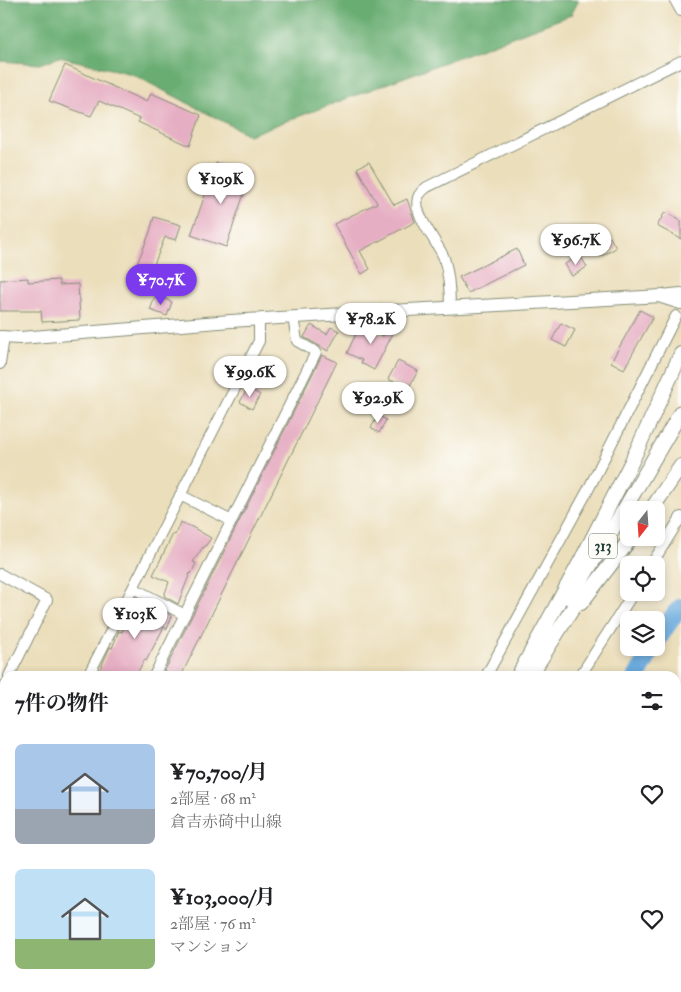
<!DOCTYPE html>
<html lang="ja">
<head>
<meta charset="utf-8">
<style>
	body { margin:0; font-family:"IM FELL Double Pica","Noto Serif JP",serif; background:#f2f2f2; color:#202124; height:100vh; display:flex; flex-direction:column; font-size:19px; white-space:nowrap }
	* { box-sizing:border-box; margin:0 }
	p { font-size:16px; color:#757577 }
	.icon { flex:none; width:28px; height:28px; fill:none; stroke:currentColor; stroke-width:2; stroke-linecap:round; stroke-linejoin:round }
	.map { position:relative; flex:1; overflow:hidden }
	.panel { position:absolute; left:0px; top:671px; width:681px; height:321px; display:flex; flex-direction:column; background:#fff; border-radius:15px 15px 0 0; box-shadow:0 2px 8px #0003 }
	.panel>* { flex:none }
	.needle { width:32px; rotate:197deg }
	.fabs { position:absolute; left:620px; top:501px; display:grid; gap:10px }
	.fabs a { display:grid; place-items:center; width:45px; height:45px; border-radius:8px; background:#fff; box-shadow:0 2px 8px #0003; font-size:25px }
	.price { position:absolute; translate:-50% -42px; padding:0 11px; border-radius:18px; background:#fff; color:#222; font-size:16px; line-height:32px; filter:drop-shadow(0 1px 2px #0008) }
	.price::after { content:''; position:absolute; left:50%; top:30px; width:15px; height:11px; margin-left:-8px; background:inherit; clip-path:polygon(0 0,100% 0,50% 100%) }
	.price.active { background:#7c3aed; color:#fff }
	ul { padding:0; list-style:none }
	li { display:flex; align-items:center; gap:15px; height:125px; padding:0 15px }
	li span { display:grid; place-items:center; flex:none; width:140px; height:100px; border-radius:8px; color:#555 }
	li>.icon { margin-inline-start:auto }
	span .icon { width:60px; height:60px; fill:#fffc; stroke-width:1 }
	li b { font-size:21px }
	h2 { display:flex; justify-content:space-between; align-items:center; height:60px; padding:0 15px; font-size:21px }
	.map>svg:first-child { display:block }
</style>
</head>
<body>
<div class="map">
<svg width="681" height="992" viewBox="0 0 681 992">
	<rect width="100%" height="100%" fill="#fdfcf7"/>
	<filter id="ink" filterUnits="userSpaceOnUse"><feTurbulence type="fractalNoise" baseFrequency=".02" numOctaves="2"/><feDisplacementMap in="SourceGraphic" scale="10" xChannelSelector="R" yChannelSelector="G"/><feConvolveMatrix kernelMatrix="1 2 1 2 8 2 1 2 1" color-interpolation-filters="sRGB"/></filter>
	<filter id="wash" filterUnits="userSpaceOnUse"><feTurbulence type="fractalNoise" baseFrequency=".0096" numOctaves="4" result="noise"/><feDisplacementMap in="SourceGraphic" scale="20" xChannelSelector="R" yChannelSelector="G"/><feGaussianBlur stdDeviation="1.12" result="paint"/><feColorMatrix in="noise" values="0 0 0 0 0 0 0 0 0 0 0 0 0 0 0 0 0 1.4 0 .05"/><feComposite in="paint" operator="in"/></filter>
	<g filter="url(#wash)">
		<rect width="100%" height="100%" fill="#ebdebb"/>
		<path fill="#69ad72" stroke="#447553" d="M0,0H579L571,15L249,135L132,74L59,57L40,64L0,61Z"/>
		<g fill="none" stroke-linecap="round" stroke-linejoin="round">
			<path stroke="#6aabde" stroke-width="18" d="M656,642L676,612L681,607
				M637,676L653,648
				M417,992L420,988"/>
		</g>
		<g id="blocks">
			<path fill="#e6aec3" d="M65,65L147,102L151,93L201,115L190,146L138,122L140,119L99,101L91,116L49,101Z
				M369,162L394,205L407,199L415,222L360,251L370,269L362,274L334,224L377,203L357,168Z
				M216,163L251,173L226,247L191,235Z
				M665,212L681,221V239L657,226Z
				M154,217L181,225L176,240L165,237L143,292L128,286L150,232Z
				M610,237L616,248L600,257L593,246Z
				M517,249L524,265L468,293L459,277Z
				M580,255L587,267L572,276L565,264Z
				M28,278V282L59,280V285L78,284L80,320L42,322L41,311H0V280Z
				M156,295L172,302L167,316L150,310Z
				M640,310L653,317L624,369L611,362Z
				M392,319L399,322L374,370L361,363L362,360L347,353L360,325L383,336Z
				M561,323L575,330L566,347L552,340Z
				M311,325L327,334L331,327L339,331L328,351L304,337Z
				M322,355L337,362L181,676H162Z
				M398,361L418,371L408,389L388,379Z
				M248,388L260,395L252,409L240,402Z
				M378,415L386,420L379,433L371,428Z
				M180,522L192,527L211,538L204,548L203,547L193,562L196,563L191,574L190,573L178,604L164,596L169,582L153,575L173,534L175,535Z
				M136,597L172,616L167,629L164,627L146,661L144,660L136,676H97L110,647L112,648L119,631L122,632L132,611L130,609Z"/>
		</g>
	</g>
	<g filter="url(#ink)">
		<use href="#blocks" fill-opacity="0" stroke="#858e78" stroke-width="1"/>
		<g fill="none" stroke-linecap="round" stroke-linejoin="round">
			<defs>
				<path id="minor" d="M675,0L681,11
					M450,308C450,291 449,274 444,258C438,242 410,212 419,195C421,192 424,189 427,187L681,61
					M0,364L4,337
					M180,495L232,521
					M651,565L681,517
					M0,574L47,600L9,676
					M133,588L185,615
					M88,676L259,341V320
					M154,676L316,352L297,341L293,317
					M486,676L588,490L676,316
					M580,676L634,592
					M0,695L5,685
					M0,704L5,706
					M676,741L681,733
					M0,924L5,927
					M125,988L134,992
					M71,992L74,988
					M259,992L263,988
					M351,992L355,988
					M491,992L495,988"/>
				<path id="major" d="M0,337L20,338L231,321L408,310L662,296L681,294"/>
				<path id="highway" d="M662,296L681,302
					M651,510L681,466
					M570,598L611,532L681,412
					M581,603L631,538
					M518,676L585,553L631,463L681,354
					M530,676L583,592
					M286,992L290,988"/>
			</defs>
			<use href="#minor" stroke="#858e78" stroke-width="12"/>
			<use href="#major" stroke="#858e78" stroke-width="14"/>
			<use href="#highway" stroke="#858e78" stroke-width="16"/>
			<use href="#minor" stroke="#fff" stroke-width="10"/>
			<use href="#major" stroke="#fff" stroke-width="12"/>
			<use href="#highway" stroke="#fff" stroke-width="14"/>
		</g>
	</g>
	<g text-anchor="middle" dominant-baseline="central" stroke-width="4" stroke-linejoin="round" paint-order="stroke">
		<rect fill="#fdfcf7" stroke="#62766e" stroke-width="1" x="589" y="533.5" width="28" height="25" rx="4"/>
		<g font-size="15" font-weight="bold" fill="#1f3d34">
			<text x="603" y="546">313</text>
		</g>
	</g>
</svg>
<div class="fabs">
<a><svg class="needle" viewBox="-14 -14 28 28"><path d="M0-13l5 13h-10z" fill="#e53935"/><path d="M0 13l5-13h-10z" fill="#757577"/></svg></a>
<a><svg class="icon" aria-label="locate" viewBox="0 0 24 24"><circle cx="12" cy="12" r="6"/><path d="M12 2v4M12 18v4M2 12h4M18 12h4"/></svg></a>
<a><svg class="icon" aria-label="layers" viewBox="0 0 24 24"><path d="M12 4l9 5-9 5-9-5zM3 14l9 5 9-5"/></svg></a>
</div>
<b class="price" style="left:221px;top:205px">¥109K</b>
<b class="price" style="left:576px;top:266px">¥96.7K</b>
<b class="price active" style="left:161px;top:306px">¥70.7K</b>
<b class="price" style="left:371px;top:345px">¥78.2K</b>
<b class="price" style="left:250px;top:398px">¥99.6K</b>
<b class="price" style="left:378px;top:424px">¥92.9K</b>
<b class="price" style="left:135px;top:640px">¥103K</b>
<section class="panel">
<h2>7件の物件<svg class="icon" aria-label="filters" viewBox="0 0 24 24"><path d="M4 7h16M4 17h16"/><circle cx="9" cy="7" r="2"/><circle cx="15" cy="17" r="2"/></svg></h2>
<ul>
<li><span style="background:linear-gradient(#a9c7e8 65%,#9aa5b1 0)"><svg class="icon" aria-label="home" viewBox="0 0 24 24"><path d="M3 11l9-7 9 7M6 9v11h12V9"/></svg></span><div><b>¥70,700/月</b><p>2部屋 · 68 m²</p><p>倉吉赤碕中山線</p></div><svg class="icon" aria-label="heart" viewBox="0 0 24 24"><path d="M12 20l-8-8c-3-5 5-10 8-4 3-6 11-1 8 4z"/></svg></li>
<li><span style="background:linear-gradient(#bfe0f5 70%,#8fb573 0)"><svg class="icon" aria-label="home" viewBox="0 0 24 24"><path d="M3 11l9-7 9 7M6 9v11h12V9"/></svg></span><div><b>¥103,000/月</b><p>2部屋 · 76 m²</p><p>マンション</p></div><svg class="icon" aria-label="heart" viewBox="0 0 24 24"><path d="M12 20l-8-8c-3-5 5-10 8-4 3-6 11-1 8 4z"/></svg></li>
</ul>
</section>
</div>
</body>
</html>
